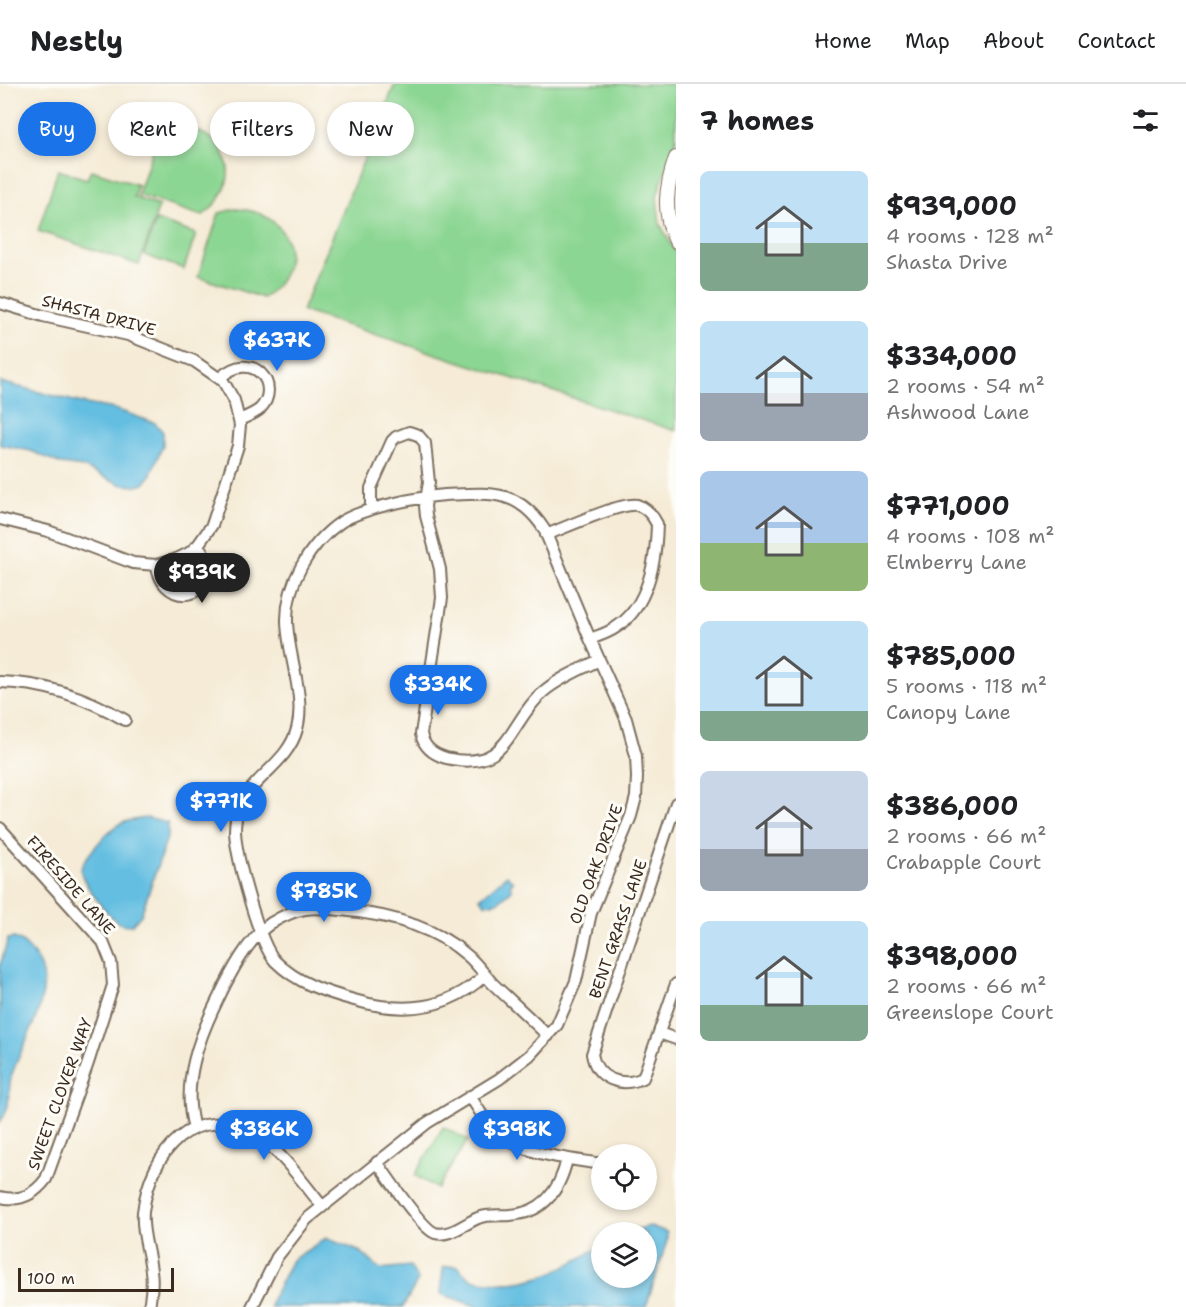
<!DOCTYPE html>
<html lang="en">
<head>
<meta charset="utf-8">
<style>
	body { margin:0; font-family:"Shantell Sans",sans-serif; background:#f6f6f6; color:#202124; height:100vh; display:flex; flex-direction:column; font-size:22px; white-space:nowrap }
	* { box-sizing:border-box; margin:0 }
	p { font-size:20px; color:#757577 }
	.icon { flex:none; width:33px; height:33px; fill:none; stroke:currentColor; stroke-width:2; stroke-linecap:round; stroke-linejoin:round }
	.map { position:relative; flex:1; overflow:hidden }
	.side { display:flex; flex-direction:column; background:#fff; width:510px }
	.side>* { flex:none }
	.guide { position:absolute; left:18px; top:18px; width:567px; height:54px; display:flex; gap:12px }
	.controls { position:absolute; left:591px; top:1060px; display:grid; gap:12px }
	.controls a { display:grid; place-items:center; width:66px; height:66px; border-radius:50%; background:#fff; box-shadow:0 3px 9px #0003; font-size:30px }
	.scale { position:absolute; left:18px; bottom:15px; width:156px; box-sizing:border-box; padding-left:6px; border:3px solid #3b2a1e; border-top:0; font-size:16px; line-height:21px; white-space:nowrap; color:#3b2a1e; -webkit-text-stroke:4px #fdfcf7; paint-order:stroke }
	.price { position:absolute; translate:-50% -51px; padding:0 14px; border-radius:21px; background:#1a73e8; color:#fff; font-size:20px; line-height:39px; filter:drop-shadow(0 2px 3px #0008) }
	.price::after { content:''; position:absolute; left:50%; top:36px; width:18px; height:14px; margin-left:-9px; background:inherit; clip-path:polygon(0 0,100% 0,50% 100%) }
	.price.on { background:#222; color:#fff }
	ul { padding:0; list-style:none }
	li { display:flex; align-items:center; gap:18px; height:150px; padding:0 24px }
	li span { display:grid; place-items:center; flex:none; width:168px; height:120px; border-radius:9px; color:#555 }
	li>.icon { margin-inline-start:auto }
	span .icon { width:72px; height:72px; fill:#fffc; stroke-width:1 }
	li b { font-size:26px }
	h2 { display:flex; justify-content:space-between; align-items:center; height:72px; padding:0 24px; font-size:26px }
	.chip { padding:0 21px; border-radius:27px; background:#fff; box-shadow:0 3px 9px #0003; font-size:21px; line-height:54px }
	.chip.on { background:#1a73e8; color:#fff }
	header { display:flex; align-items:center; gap:36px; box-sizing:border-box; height:84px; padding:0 30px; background:#fff; border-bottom:2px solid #e0e0e0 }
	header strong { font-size:28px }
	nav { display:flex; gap:33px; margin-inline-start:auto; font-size:21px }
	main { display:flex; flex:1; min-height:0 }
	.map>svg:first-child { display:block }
</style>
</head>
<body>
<header>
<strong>Nestly</strong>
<nav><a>Home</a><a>Map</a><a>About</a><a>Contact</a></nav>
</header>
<main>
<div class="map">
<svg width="676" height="1223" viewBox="0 0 676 1223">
	<rect width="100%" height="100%" fill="#fdfcf7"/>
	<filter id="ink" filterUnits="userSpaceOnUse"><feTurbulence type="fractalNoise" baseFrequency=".0167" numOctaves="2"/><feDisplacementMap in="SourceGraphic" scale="12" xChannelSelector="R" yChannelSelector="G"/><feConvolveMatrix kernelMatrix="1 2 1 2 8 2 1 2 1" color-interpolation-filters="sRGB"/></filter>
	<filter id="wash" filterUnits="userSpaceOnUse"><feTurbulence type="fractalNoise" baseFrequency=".008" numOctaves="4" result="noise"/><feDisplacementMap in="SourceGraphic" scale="24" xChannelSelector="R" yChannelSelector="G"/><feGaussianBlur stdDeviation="1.35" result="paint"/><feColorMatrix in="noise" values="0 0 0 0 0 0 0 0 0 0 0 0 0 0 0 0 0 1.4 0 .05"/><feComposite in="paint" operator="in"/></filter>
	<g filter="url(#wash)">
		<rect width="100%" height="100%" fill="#f5ebd6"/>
		<path fill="#8bd692" stroke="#638058" stroke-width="1.5" d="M395,0H676V55L657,112L660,140L676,169V347L302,227Z
			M174,43C230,44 248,99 202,132L138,111L159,48Z
			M58,86L87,95L91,86L138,101L134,113L159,122L139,181L38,147Z
			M234,125C290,125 309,181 263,214L198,193L219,129Z
			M156,136L196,150L184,185L144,171Z
			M443,1043L468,1056L437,1105L415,1091Z"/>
		<path fill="#63bee1" stroke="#4f7480" stroke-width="1.5" d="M0,298L86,320L115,325L155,339L163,348V361L150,392L144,400L137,402L123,401L108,395L83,383L61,380L31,367L0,361Z
			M147,734L168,739V751L141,831L132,841C128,841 122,841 119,839C109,834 80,796 81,786C82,775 109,746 119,740C128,736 137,735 147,734Z
			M507,791L513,798L510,801L512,806L498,818L485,820L480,814Z
			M14,854C33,861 46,887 43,907C40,932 21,965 12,990C7,1006 12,1024 0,1038V881L8,855Z
			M650,1142L667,1148V1157L646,1223H479L441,1210L443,1183L458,1182C460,1185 464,1190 467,1192C474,1198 490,1198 499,1199C539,1200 568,1182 601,1162L602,1194H646V1149H620Z
			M326,1154L361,1168L380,1185L410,1182L418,1196L403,1223H270L272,1215L292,1176Z"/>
	</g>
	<g filter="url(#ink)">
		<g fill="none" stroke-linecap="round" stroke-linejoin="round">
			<defs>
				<path id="minor" d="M0,219L43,232L128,251L194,277L223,297L234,316L240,341L238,362L212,441L198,461L189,469L174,476L156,481L133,479L48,447L0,435
					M220,294C252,264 283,301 260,325C254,330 246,333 239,336
					M371,425V404L392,357L396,353L409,348L418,351L425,359L429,398L425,422L426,432L440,485L442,514L421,650C424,663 432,670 446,674C510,689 507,640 543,608C559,594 580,586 599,576
					M546,451C564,444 621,418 637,421C647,424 653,432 657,440C656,476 649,523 615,544C608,549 598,552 590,555
					M156,481C158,488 161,497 166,502C189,525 224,496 198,461
					M0,598C45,599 86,613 125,636
					M676,719L592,970C596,995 621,1004 643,994L676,900
					M0,744L103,858L111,878L113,901L88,979L46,1095C34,1111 20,1118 0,1113
					M659,949L676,955
					M470,1012C478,1024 484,1037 495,1046C524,1072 565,1074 602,1080
					M194,1044C181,1000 199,953 219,913C231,888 248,855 271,839C281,833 292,827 305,825C317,823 329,825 341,826C386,830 433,841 468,872C477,880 484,890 492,899C511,917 530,934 548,952
					M377,1078C387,1092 421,1144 435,1149C450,1153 464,1140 478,1134C488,1130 499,1132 510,1131C544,1129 560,1106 567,1075
					M149,1223C151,1212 153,1198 151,1187C149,1167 141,1148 143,1128C150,1068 195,1015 257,1052C280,1066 306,1102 322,1122
					M252,1223L277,1173L307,1135L427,1039L499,995L530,971L557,941L576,897L591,829L631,732L636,713L637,693L636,672L626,635L590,555L544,445C517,404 489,409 445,411C418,413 363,424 341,438C309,460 286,500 287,538C288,572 306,613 297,645C288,679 252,693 239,724C236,732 235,740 235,747C236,773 259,859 275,877C297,899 325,908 354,916C402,930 447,927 485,891"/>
				<path id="tertiary" d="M676,74C666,103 662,128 676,157"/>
			</defs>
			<use href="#minor" stroke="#7c6e5e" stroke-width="14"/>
			<use href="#tertiary" stroke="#7c6e5e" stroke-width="16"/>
			<use href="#minor" stroke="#fff" stroke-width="10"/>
			<use href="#tertiary" stroke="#fff" stroke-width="14"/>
		</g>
	</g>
	<g text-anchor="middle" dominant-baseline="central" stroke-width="6" stroke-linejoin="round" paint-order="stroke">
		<g font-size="16" fill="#3b2a1e" stroke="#fdfcf7">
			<text transform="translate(99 231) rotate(15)">SHASTA DRIVE</text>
			<text transform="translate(596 780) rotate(-70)">OLD OAK DRIVE</text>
			<text transform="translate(71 801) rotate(49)">FIRESIDE LANE</text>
			<text transform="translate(618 845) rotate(-71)">BENT GRASS LANE</text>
			<text transform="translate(60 1010) rotate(-70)">SWEET CLOVER WAY</text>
		</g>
	</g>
</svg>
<div class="controls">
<a><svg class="icon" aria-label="locate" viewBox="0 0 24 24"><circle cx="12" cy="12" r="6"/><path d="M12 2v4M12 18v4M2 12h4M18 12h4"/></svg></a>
<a><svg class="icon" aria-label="layers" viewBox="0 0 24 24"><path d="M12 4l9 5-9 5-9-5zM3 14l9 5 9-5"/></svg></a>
</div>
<div class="scale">100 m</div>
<b class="price" style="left:277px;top:288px">$637K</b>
<b class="price on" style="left:202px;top:520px">$939K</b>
<b class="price" style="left:438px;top:632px">$334K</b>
<b class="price" style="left:221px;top:749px">$771K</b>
<b class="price" style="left:324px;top:839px">$785K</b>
<b class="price" style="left:264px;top:1077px">$386K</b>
<b class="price" style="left:517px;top:1077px">$398K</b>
<div class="guide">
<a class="chip on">Buy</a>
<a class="chip">Rent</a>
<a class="chip">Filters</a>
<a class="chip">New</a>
</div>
</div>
<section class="side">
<h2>7 homes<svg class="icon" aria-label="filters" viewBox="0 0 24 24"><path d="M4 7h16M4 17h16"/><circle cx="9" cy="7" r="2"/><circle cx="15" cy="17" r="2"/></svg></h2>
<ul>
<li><span style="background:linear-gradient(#bfe0f5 60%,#7fa58c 0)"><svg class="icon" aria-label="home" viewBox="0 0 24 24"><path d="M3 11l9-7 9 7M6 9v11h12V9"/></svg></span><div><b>$939,000</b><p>4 rooms · 128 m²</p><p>Shasta Drive</p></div></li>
<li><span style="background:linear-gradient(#bfe0f5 60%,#9aa5b1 0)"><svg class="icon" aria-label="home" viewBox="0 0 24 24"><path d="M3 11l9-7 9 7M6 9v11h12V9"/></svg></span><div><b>$334,000</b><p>2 rooms · 54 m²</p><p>Ashwood Lane</p></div></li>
<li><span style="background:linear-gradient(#a9c7e8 60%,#8fb573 0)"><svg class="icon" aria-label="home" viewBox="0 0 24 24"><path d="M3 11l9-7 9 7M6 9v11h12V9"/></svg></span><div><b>$771,000</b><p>4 rooms · 108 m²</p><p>Elmberry Lane</p></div></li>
<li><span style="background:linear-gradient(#bfe0f5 75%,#7fa58c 0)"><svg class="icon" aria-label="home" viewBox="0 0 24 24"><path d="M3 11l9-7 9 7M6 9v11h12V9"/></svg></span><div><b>$785,000</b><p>5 rooms · 118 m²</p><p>Canopy Lane</p></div></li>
<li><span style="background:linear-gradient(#c9d6e8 65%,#9aa5b1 0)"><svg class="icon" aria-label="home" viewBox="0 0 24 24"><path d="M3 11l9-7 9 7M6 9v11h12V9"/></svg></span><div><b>$386,000</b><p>2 rooms · 66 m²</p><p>Crabapple Court</p></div></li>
<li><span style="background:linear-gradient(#bfe0f5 70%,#7fa58c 0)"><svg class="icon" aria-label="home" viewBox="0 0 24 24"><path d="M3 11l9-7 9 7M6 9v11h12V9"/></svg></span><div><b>$398,000</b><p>2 rooms · 66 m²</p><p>Greenslope Court</p></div></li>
</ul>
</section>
</main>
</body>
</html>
